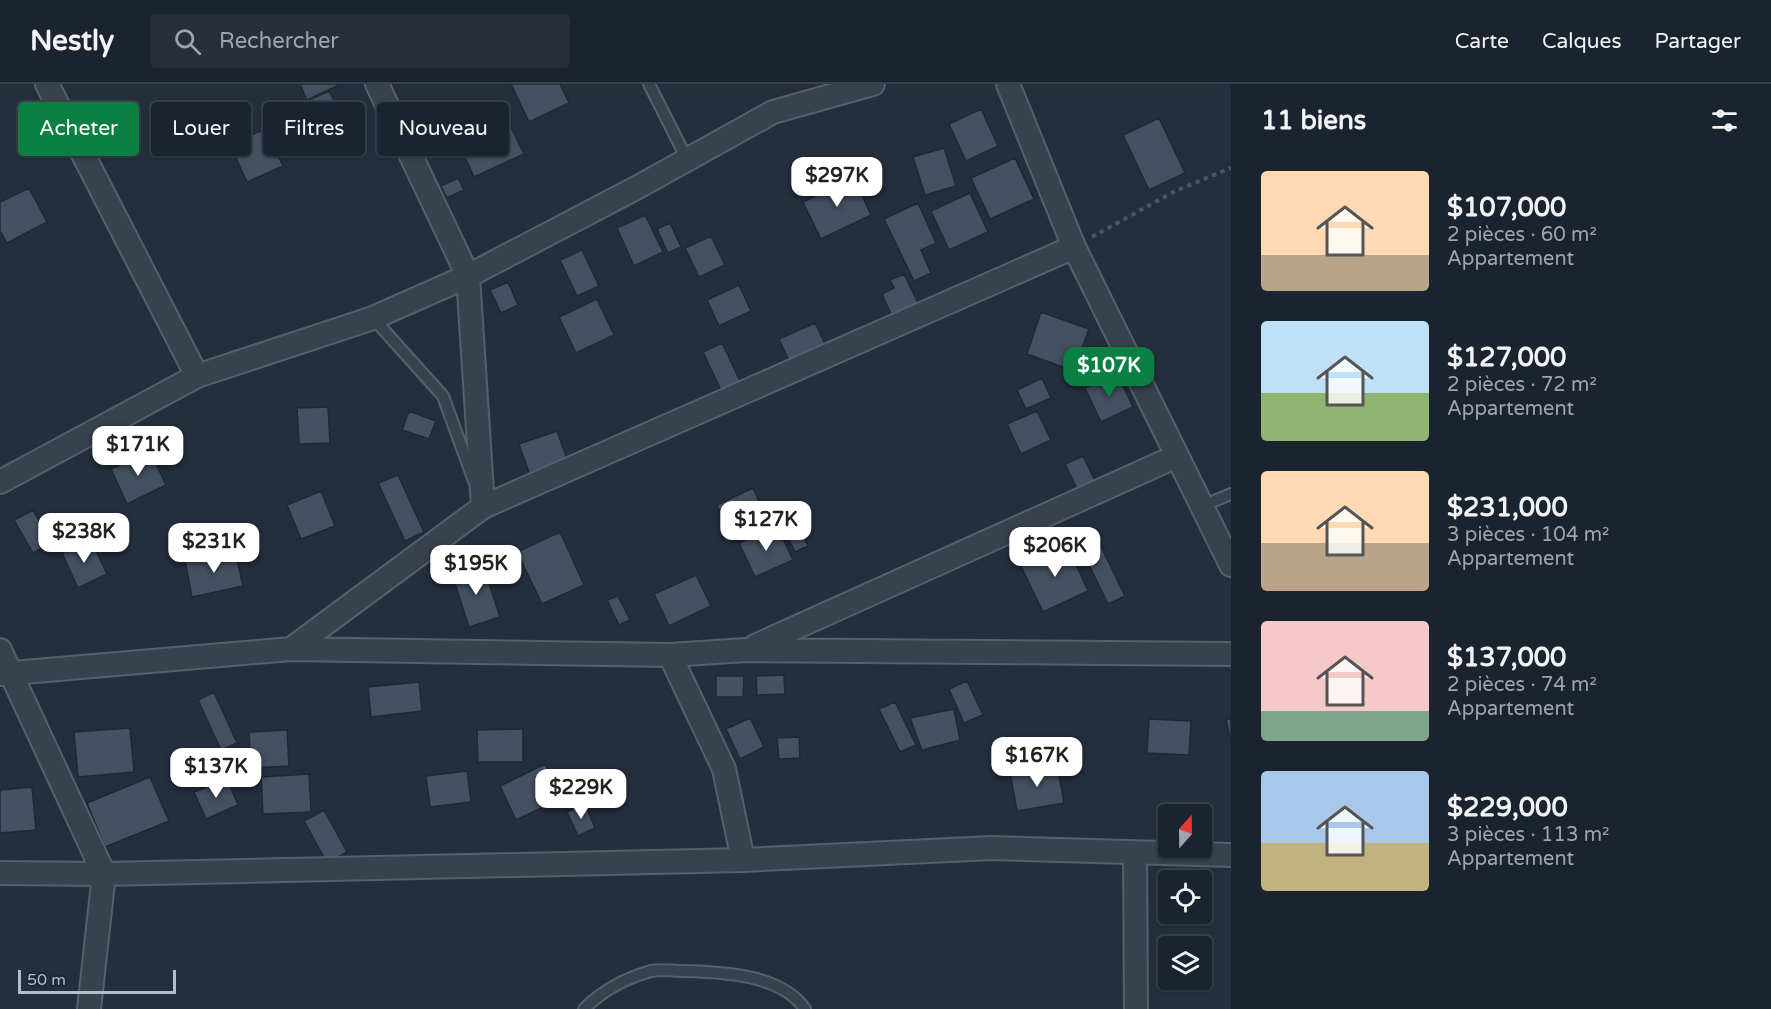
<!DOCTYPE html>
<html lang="fr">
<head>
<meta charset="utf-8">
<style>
	body { margin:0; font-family:"Varela Round",sans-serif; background:#282f3a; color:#f1f3f6; height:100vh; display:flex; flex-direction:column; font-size:22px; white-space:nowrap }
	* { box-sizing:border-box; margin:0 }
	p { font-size:20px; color:#a0a4aa }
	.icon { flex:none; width:33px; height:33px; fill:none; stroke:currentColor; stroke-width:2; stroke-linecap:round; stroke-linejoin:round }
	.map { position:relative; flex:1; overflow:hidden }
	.panel { display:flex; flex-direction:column; background:#1b232e; width:540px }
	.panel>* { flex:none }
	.top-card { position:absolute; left:18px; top:18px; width:570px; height:54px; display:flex; gap:12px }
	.needle { width:39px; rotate:20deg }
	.tools { position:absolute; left:1158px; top:720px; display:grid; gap:12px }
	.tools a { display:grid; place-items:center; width:54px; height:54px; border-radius:6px; background:#1b232e; box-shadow:0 2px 4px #0004,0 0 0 2px #39404a; font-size:30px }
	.scale { position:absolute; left:18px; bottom:15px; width:158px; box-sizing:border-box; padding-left:6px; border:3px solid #b4bcc9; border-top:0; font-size:16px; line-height:21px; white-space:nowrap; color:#b4bcc9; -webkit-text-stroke:4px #1d2633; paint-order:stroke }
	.price { position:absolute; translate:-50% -51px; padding:0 14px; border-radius:12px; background:#fff; color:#222; font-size:20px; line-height:39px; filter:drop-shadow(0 2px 3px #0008) }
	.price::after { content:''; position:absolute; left:50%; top:36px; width:18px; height:14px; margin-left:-9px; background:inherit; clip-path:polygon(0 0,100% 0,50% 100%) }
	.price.selected { background:#0b8043; color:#fff }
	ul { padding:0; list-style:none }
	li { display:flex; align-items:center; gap:18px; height:150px; padding:0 30px }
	li span { display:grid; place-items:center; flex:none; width:168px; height:120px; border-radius:6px; color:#555 }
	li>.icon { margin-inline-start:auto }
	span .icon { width:72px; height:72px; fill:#fffc; stroke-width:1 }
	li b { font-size:26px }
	h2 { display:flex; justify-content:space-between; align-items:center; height:72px; padding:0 30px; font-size:26px }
	.chip { padding:0 21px; border-radius:6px; background:#1b232e; box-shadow:0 2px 4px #0004,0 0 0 2px #39404a; font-size:21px; line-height:54px }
	.chip.selected { background:#0b8043; color:#fff }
	header { display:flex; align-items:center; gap:36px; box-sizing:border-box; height:84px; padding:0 30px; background:#1b232e; border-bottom:2px solid #39404a }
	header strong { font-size:28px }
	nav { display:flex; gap:33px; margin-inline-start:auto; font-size:21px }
	.search { width:420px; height:54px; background:#282f3a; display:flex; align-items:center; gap:15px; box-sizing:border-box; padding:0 21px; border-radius:6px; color:#a0a4aa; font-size:22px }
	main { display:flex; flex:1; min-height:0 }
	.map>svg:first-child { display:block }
</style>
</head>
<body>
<header>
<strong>Nestly</strong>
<div class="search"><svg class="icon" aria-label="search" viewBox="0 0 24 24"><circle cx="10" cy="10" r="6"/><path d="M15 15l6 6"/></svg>Rechercher</div>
<nav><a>Carte</a><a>Calques</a><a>Partager</a></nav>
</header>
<main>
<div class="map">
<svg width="1231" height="925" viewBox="0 0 1231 925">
	<rect width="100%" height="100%" fill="#242f3e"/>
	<path fill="#455162" stroke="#1f2835" stroke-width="1.5" d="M300,0H341L307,16Z
		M511,0H560L569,19L529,38Z
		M329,7L339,27L277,56L267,35Z
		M981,25L998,62L966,77L949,40Z
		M1159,34L1185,89L1149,106L1123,51Z
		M509,39L524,70L474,93L460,62Z
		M265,45L283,82L247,98L230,61Z
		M944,64L956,102L925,111L913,73Z
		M1015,74L1034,115L990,135L971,94Z
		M458,94L464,106L447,114L441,102Z
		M854,94L871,131L821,155L803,118Z
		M29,104L47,138L7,159L0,147V118Z
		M970,109L988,148L949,166L931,127Z
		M918,119L936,159L921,166L931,189L914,197L884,135Z
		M645,131L663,168L634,182L617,144Z
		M670,139L681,163L668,169L657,145Z
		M711,152L725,181L699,193L685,164Z
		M582,166L599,202L577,212L560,176Z
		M904,190L918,219L892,232L882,210L894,204L890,196Z
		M508,198L518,221L501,229L490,206Z
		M739,201L751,227L719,242L707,216Z
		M597,215L614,251L576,269L559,233Z
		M1041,228L1089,245L1074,287L1027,270Z
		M815,239L826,262L790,279L779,255Z
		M722,259L740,297L721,306L703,268Z
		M1117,289L1133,323L1101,338L1085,304Z
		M1042,294L1051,314L1026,325L1017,306Z
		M328,323L330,359L299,360L297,324Z
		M409,327L436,337L429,355L402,346Z
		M1037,327L1051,356L1021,370L1007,340Z
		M557,347L568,378L530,391L519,360Z
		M150,367L166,401L127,420L111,385Z
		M1083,372L1095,397L1077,405L1065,380Z
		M398,391L424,448L405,457L378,399Z
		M753,404L768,437L732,454L717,421Z
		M321,407L335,442L301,455L287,421Z
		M33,426L51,459L33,469L14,436Z
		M794,431L808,462L795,468L780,437Z
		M777,442L793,476L755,493L739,459Z
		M560,448L584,501L542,520L517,468Z
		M1094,448L1125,512L1108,520L1077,456Z
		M91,456L107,490L78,504L62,469Z
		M1067,460L1088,507L1043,528L1021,482Z
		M235,466L243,502L192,513L185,477Z
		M483,481L500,533L469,543L452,490Z
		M696,491L711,522L669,542L654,510Z
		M618,512L630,536L619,541L607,516Z
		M784,591L785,610L757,611L756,592Z
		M716,592H744L743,613H716Z
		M967,597L983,631L964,639L949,605Z
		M419,598L422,627L371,633L368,603Z
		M214,608L237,659L221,666L198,616Z
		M895,618L916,661L900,668L879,625Z
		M954,625L960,656L922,666L910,634Z
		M750,634L764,663L740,675L726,645Z
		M1149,635L1191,637L1189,671L1147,669Z
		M1231,635V658L1226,636Z
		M130,644L134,688L78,693L74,648Z
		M523,645V678H478L477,646Z
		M287,646L289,682L251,684L249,648Z
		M799,653L800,674L779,675L777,654Z
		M545,680L562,714L516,736L500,702Z
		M1057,680L1064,719L1017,727L1010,689Z
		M467,687L471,718L430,723L426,692Z
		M309,690L311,728L263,730L261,693Z
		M150,693L169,737L105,763L87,719Z
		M227,695L238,721L206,735L194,708Z
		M32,703L36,746L0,749V706Z
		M585,720L595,744L578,752L567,728Z
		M324,726L347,768L327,779L304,737Z"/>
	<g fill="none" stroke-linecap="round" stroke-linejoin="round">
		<defs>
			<path id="lane" d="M649,0L687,75
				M373,234L443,312L474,397
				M1202,422L1231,410
				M584,925C602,907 626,894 651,887C660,885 673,887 683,887C722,888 781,890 805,925"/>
			<path id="street" d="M47,0L197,292
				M377,0L468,192L483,423
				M1008,0L1074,163L1231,481
				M0,398L197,292L373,234L468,192L638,103L773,28L873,0
				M755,562L1177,372
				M291,565L483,423L1074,163
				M0,566L104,790L89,925
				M670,571L724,685L743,776
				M0,590L291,565L670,571L746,566L1231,570
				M1135,769L1136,925
				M0,789L104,790L743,776L992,764L1231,771"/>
		</defs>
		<use href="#lane" stroke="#565f6c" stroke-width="14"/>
		<use href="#street" stroke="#565f6c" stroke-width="26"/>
		<path stroke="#44595c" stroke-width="4" stroke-dasharray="4.5 4.5" stroke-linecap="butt" d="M1092,153L1175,107L1231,84"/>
		<use href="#lane" stroke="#38414e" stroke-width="10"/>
		<use href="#street" stroke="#38414e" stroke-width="22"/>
	</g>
</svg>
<div class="tools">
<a><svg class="needle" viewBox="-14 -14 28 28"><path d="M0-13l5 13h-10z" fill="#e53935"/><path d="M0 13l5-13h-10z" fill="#a0a4aa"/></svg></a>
<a><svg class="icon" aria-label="locate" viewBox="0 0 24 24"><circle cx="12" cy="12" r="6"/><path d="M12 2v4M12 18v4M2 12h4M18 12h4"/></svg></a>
<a><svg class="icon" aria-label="layers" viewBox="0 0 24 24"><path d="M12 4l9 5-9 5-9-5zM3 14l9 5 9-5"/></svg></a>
</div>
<div class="scale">50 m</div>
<b class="price" style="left:837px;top:124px">$297K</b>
<b class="price selected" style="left:1109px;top:314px">$107K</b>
<b class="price" style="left:138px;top:393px">$171K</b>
<b class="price" style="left:766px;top:468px">$127K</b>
<b class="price" style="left:84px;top:480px">$238K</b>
<b class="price" style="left:214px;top:490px">$231K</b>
<b class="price" style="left:1055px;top:494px">$206K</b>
<b class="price" style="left:476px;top:512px">$195K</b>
<b class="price" style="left:1037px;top:704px">$167K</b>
<b class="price" style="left:216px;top:715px">$137K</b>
<b class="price" style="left:581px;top:736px">$229K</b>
<div class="top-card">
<a class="chip selected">Acheter</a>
<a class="chip">Louer</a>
<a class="chip">Filtres</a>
<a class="chip">Nouveau</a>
</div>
</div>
<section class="panel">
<h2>11 biens<svg class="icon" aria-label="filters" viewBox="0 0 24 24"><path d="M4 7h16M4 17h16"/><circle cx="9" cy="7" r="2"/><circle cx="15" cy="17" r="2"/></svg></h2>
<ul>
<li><span style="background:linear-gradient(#ffd9b3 70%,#b9a48a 0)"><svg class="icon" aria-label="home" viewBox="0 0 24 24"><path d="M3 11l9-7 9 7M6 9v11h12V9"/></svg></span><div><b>$107,000</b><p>2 pièces · 60 m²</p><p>Appartement</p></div></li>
<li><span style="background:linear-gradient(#bfe0f5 60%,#8fb573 0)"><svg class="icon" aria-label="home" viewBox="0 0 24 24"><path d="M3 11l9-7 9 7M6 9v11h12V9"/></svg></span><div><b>$127,000</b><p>2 pièces · 72 m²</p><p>Appartement</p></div></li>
<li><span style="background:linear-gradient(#ffd9b3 60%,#b9a48a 0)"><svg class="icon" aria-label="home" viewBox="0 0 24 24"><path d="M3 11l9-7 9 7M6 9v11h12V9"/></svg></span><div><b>$231,000</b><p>3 pièces · 104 m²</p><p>Appartement</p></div></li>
<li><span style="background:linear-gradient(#f6c9c9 75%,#7fa58c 0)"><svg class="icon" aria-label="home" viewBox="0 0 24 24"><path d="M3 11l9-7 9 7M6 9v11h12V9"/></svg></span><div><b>$137,000</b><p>2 pièces · 74 m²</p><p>Appartement</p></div></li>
<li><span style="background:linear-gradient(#a9c7e8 60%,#c2b280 0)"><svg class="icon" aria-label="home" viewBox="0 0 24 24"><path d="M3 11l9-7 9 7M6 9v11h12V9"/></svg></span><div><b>$229,000</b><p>3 pièces · 113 m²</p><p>Appartement</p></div></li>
</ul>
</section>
</main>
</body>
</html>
